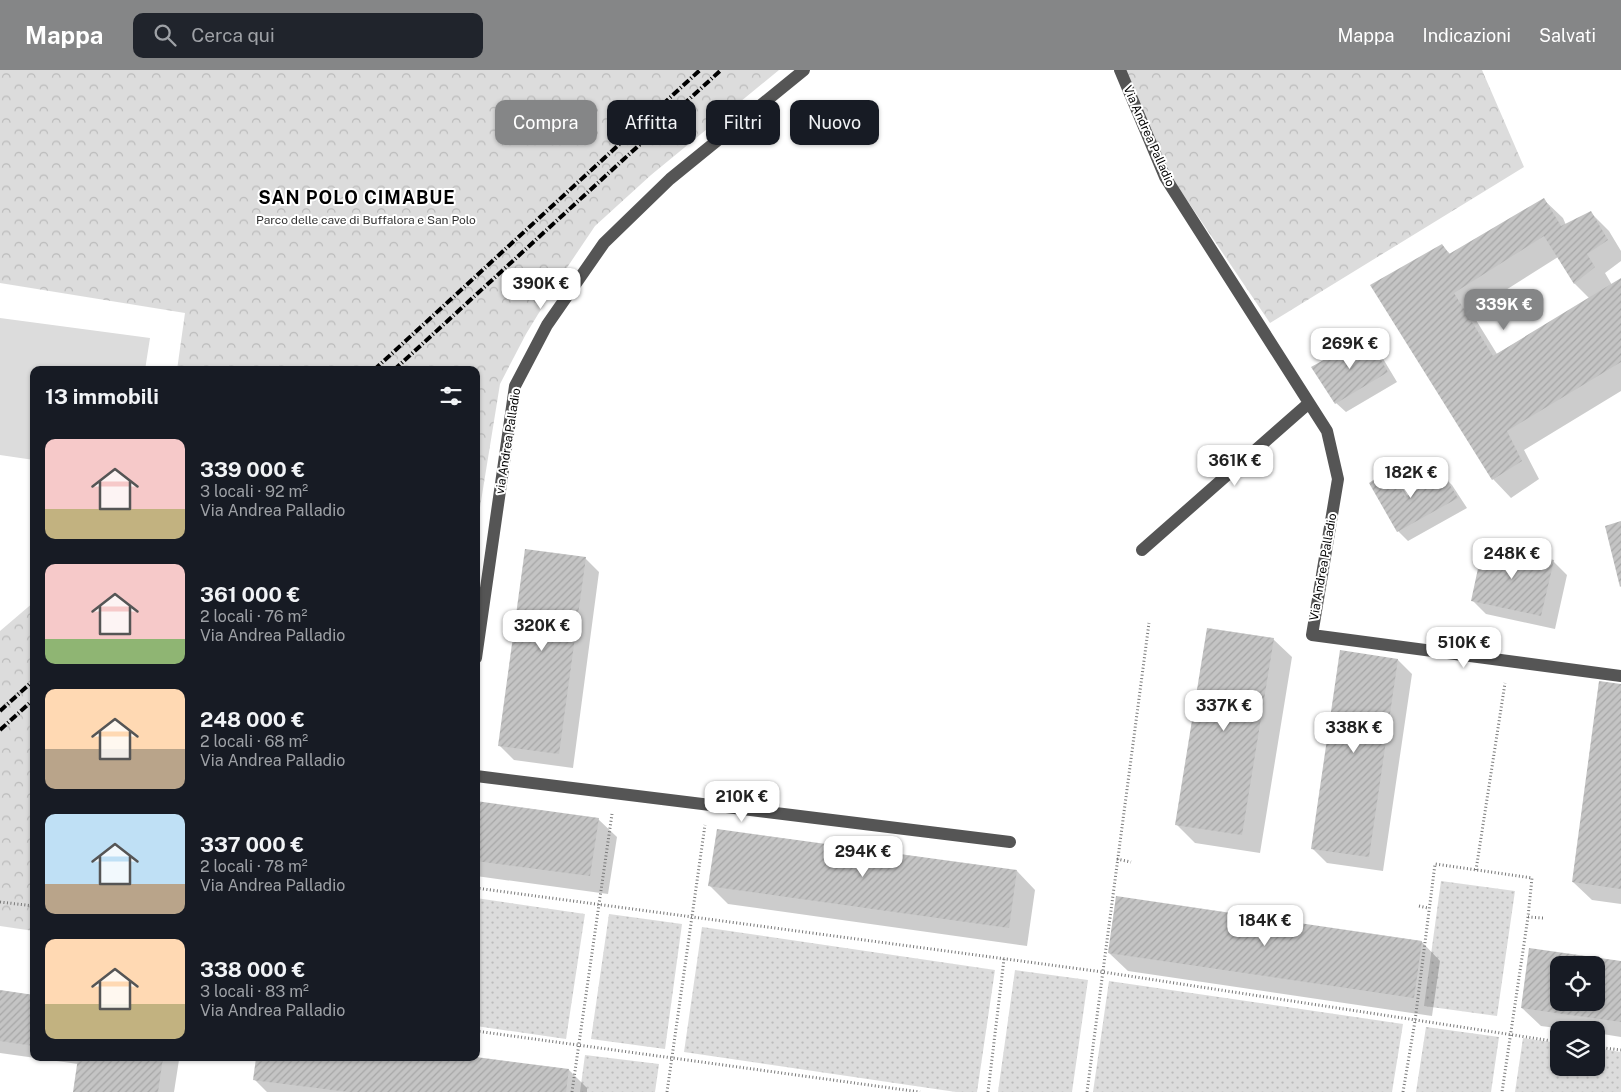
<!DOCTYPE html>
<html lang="it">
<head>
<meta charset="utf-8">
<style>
	body { margin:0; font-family:"Public Sans",sans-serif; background:#20242c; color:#f1f3f6; height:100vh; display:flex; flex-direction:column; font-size:19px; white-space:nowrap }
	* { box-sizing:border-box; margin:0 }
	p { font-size:16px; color:#9ea1a6 }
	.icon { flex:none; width:28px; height:28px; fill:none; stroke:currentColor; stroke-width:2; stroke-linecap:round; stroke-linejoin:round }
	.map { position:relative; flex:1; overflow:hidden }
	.details { position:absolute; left:30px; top:296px; width:450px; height:695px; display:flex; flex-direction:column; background:#171b24; border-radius:10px; box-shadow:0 1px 4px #0004 }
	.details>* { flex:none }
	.hud { position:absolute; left:495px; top:30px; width:475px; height:45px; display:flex; gap:10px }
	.controls { position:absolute; left:1550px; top:886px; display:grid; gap:10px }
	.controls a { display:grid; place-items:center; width:55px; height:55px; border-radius:10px; background:#171b24; box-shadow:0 1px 4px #0004; font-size:25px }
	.price { position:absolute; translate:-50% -42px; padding:0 11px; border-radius:10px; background:#fff; color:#222; font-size:16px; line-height:32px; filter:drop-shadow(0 1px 2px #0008) }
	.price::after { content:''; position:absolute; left:50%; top:30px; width:15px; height:11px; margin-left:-8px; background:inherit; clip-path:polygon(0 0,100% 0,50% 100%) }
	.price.active { background:#858687; color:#fff }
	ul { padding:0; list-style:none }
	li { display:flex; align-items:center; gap:15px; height:125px; padding:0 15px }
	li span { display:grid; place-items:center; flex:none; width:140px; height:100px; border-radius:10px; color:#555 }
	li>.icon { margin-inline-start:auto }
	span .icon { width:60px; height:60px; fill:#fffc; stroke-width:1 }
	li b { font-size:21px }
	h2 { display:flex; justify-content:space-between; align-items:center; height:60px; padding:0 15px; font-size:21px }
	.chip { padding:0 18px; border-radius:10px; background:#171b24; box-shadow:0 1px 4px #0004; font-size:18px; line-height:45px }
	.chip.active { background:#858687; color:#fff }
	header { display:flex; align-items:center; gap:30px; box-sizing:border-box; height:70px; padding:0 25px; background:#858687; color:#fff }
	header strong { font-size:24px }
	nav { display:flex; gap:28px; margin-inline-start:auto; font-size:18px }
	.search { width:350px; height:45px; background:#20242c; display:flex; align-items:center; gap:12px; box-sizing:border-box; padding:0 18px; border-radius:10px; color:#9ea1a6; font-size:19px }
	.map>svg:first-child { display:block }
</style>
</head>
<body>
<header>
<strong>Mappa</strong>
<div class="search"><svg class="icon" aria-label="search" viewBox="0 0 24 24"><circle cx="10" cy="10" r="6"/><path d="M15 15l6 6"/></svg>Cerca qui</div>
<nav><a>Mappa</a><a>Indicazioni</a><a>Salvati</a></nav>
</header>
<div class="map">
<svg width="1621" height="1022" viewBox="0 0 1621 1022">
	<defs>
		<pattern id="grass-dots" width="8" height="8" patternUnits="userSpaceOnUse" patternTransform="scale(1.25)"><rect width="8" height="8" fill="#dcdcdc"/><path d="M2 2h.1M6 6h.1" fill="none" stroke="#bbb" stroke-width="1.8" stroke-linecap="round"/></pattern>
		<pattern id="forest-crowns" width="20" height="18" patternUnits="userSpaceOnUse" patternTransform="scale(1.25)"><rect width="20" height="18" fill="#dcdcdc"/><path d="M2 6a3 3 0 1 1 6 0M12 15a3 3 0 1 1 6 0" fill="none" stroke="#bbb"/></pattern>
		<pattern id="building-hatch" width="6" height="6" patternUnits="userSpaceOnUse" patternTransform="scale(1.25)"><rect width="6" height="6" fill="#c4c4c4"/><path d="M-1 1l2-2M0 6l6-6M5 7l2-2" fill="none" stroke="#a7a7a7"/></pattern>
	</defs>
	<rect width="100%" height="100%" fill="#fff"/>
	<path fill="url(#grass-dots)" d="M1441,811L1515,821L1497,946L1424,936Z
		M476,828L585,844L566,969L476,956Z
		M609,844L682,854L665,979L591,969Z
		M702,857L995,900L977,1022H956L684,982Z
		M1015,900L1088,910L1072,1022H998Z
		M1109,911L1403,954L1392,1022H1093Z
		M1426,957L1499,967L1491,1022H1416Z
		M1523,968L1559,973V998H1596V978L1621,982V1022H1515Z
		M585,985L659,994L655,1022H580Z"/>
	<path fill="url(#forest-crowns)" d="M0,0H779L651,105L595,156L562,205L526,264L500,314L477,456L476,300H177L185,243L0,213Z
		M1124,0H1482L1524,97L1270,253L1170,105Z
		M34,532V861L0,856V561Z"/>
	<path fill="#dcdcdc" d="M0,248L150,268L145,300H34V390L0,385Z"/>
	<path fill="#0003" fill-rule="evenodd" d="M1544,130L1563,148L1566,155L1591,143L1609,161L1621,181V191L1605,203L1612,215L1621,210V321L1524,380L1539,409L1511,428L1493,409L1372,216L1442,175L1451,185ZM1558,187L1574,213L1590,229L1497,284L1471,242Z
		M1367,267L1376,277L1397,312L1346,342L1336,333Z
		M1389,401L1398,410L1408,427L1443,406L1452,415L1467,438L1408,471L1398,461Z
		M585,488L599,502L573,698L514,690L500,676Z
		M1553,491L1567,505L1555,559L1486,544L1472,530Z
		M1273,569L1292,587L1260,783L1195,773L1177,755Z
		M1398,590L1412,604L1383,801L1327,793L1312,778Z
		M1621,615V834L1592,830L1573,812Z
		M476,732L598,749L617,767L608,824L476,806Z
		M718,760L1017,801L1035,820L1027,876L728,834L710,816Z
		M1422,872L1440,891L1432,946L1128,901L1109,883Z
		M1530,880L1621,892V967L1596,963V960H1571L1541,956L1522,938ZM1559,895H1596V932H1559Z
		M0,921L34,926V988H176L179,990L174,1022H74L78,994L0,983Z
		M258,988H470L569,1000L587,1018V1022H267L255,1010Z"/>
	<path fill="url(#building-hatch)" fill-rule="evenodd" d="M1544,128L1561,156L1591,141L1608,170L1587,184L1595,197L1574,214L1544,166L1454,223L1493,286L1621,208V292L1507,361L1522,391L1492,410L1370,215L1442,174L1449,184Z
		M1367,266L1388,302L1335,334L1311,297Z
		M1389,399L1405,427L1443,404L1458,428L1397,462L1369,413Z
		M1621,451V516L1620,517L1605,456Z
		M1483,475L1554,490L1541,546L1471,531Z
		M525,479L586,487L559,684L498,676Z
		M1207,558L1274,568L1242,765L1175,755Z
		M1340,580L1398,589L1369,787L1311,779Z
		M1599,611L1621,614V819L1572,812Z
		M476,731L599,748L590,806L476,791Z
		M717,759L1017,800L1009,858L708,816Z
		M1116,826L1422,871L1414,928L1108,883Z
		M1529,878L1621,891V952L1521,938ZM1559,895H1596V932H1559Z
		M0,920L34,925V976L0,971Z
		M476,987L569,999L566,1022H349L253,1010L256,988Z
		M78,988H163L158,1022H73Z"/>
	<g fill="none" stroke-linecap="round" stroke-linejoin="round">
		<path stroke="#777" stroke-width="3" stroke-dasharray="1 2.5" stroke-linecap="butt" d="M1117,789L1131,792
			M1476,800L1505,613
			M476,818L1103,902L1559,972
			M0,832L34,836
			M1419,836L1428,838
			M1528,847L1543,848
			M476,961L920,1022
			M1596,977L1621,980
			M572,1022L612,744
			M667,1022L705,755
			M988,1022L1004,889
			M1087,1022L1149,553
			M1403,1022L1415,951L1435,794L1532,808L1528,847L1502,1022"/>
		<path stroke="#555" stroke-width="12" d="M1120,0L1165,107L1327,361L1338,409L1312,565L1621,606
			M1142,480L1309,333
			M476,588L515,316L547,255L604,173L670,109L804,0
			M476,706L1010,772"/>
		<path stroke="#000" stroke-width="4" stroke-dasharray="8 2.5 1 2.5" stroke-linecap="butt" d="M374,300L700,0
			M394,300L721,0
			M0,641L34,610
			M0,660L34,629"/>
	</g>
	<g text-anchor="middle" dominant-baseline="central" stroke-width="4" stroke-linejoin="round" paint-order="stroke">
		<g font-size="12" fill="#000" stroke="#fff">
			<text transform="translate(1149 66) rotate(66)">Via Andrea Palladio</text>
			<text transform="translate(508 371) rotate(-81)">via Andrea Palladio</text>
			<text transform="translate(1323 497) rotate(-80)">Via Andrea Palladio</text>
		</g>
		<g font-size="12" fill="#333" stroke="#fff">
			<text x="366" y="150">Parco delle cave di Buffalora e San Polo</text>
		</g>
		<g font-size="18" font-weight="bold" letter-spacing="1" fill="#000" stroke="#fff">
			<text x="357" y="127">SAN POLO CIMABUE</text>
		</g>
	</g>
</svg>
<div class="controls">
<a><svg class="icon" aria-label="locate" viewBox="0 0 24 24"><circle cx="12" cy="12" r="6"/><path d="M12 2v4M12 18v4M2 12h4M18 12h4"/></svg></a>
<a><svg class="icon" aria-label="layers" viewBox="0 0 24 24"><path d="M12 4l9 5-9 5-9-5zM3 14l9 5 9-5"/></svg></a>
</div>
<b class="price" style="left:541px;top:240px">390K €</b>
<b class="price active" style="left:1504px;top:261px">339K €</b>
<b class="price" style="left:1350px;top:300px">269K €</b>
<b class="price" style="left:1235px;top:417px">361K €</b>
<b class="price" style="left:1411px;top:429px">182K €</b>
<b class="price" style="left:1512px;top:510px">248K €</b>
<b class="price" style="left:542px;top:582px">320K €</b>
<b class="price" style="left:1464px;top:599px">510K €</b>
<b class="price" style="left:1224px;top:662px">337K €</b>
<b class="price" style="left:1354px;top:684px">338K €</b>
<b class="price" style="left:742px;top:753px">210K €</b>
<b class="price" style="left:863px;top:808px">294K €</b>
<b class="price" style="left:1265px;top:877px">184K €</b>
<div class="hud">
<a class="chip active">Compra</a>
<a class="chip">Affitta</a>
<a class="chip">Filtri</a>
<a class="chip">Nuovo</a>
</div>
<section class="details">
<h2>13 immobili<svg class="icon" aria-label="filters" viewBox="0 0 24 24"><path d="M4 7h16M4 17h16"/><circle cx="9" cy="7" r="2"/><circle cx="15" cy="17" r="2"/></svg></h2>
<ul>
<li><span style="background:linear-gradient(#f6c9c9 70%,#c2b280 0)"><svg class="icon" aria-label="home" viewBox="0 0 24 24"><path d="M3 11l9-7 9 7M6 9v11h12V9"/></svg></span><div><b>339 000 €</b><p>3 locali · 92 m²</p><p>Via Andrea Palladio</p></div></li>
<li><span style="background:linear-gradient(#f6c9c9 75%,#8fb573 0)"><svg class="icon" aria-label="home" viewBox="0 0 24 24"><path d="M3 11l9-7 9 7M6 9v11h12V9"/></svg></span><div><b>361 000 €</b><p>2 locali · 76 m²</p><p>Via Andrea Palladio</p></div></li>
<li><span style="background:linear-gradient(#ffd9b3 60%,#b9a48a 0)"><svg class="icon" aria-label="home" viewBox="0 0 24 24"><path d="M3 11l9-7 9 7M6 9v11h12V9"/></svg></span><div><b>248 000 €</b><p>2 locali · 68 m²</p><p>Via Andrea Palladio</p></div></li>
<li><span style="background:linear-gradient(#bfe0f5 70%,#b9a48a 0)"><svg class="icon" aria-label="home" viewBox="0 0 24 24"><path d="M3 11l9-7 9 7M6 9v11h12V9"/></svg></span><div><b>337 000 €</b><p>2 locali · 78 m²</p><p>Via Andrea Palladio</p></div></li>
<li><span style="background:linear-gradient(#ffd9b3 65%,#c2b280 0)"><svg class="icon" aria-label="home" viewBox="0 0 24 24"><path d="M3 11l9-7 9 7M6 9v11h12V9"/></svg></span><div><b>338 000 €</b><p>3 locali · 83 m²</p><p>Via Andrea Palladio</p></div></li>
</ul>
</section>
</div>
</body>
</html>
